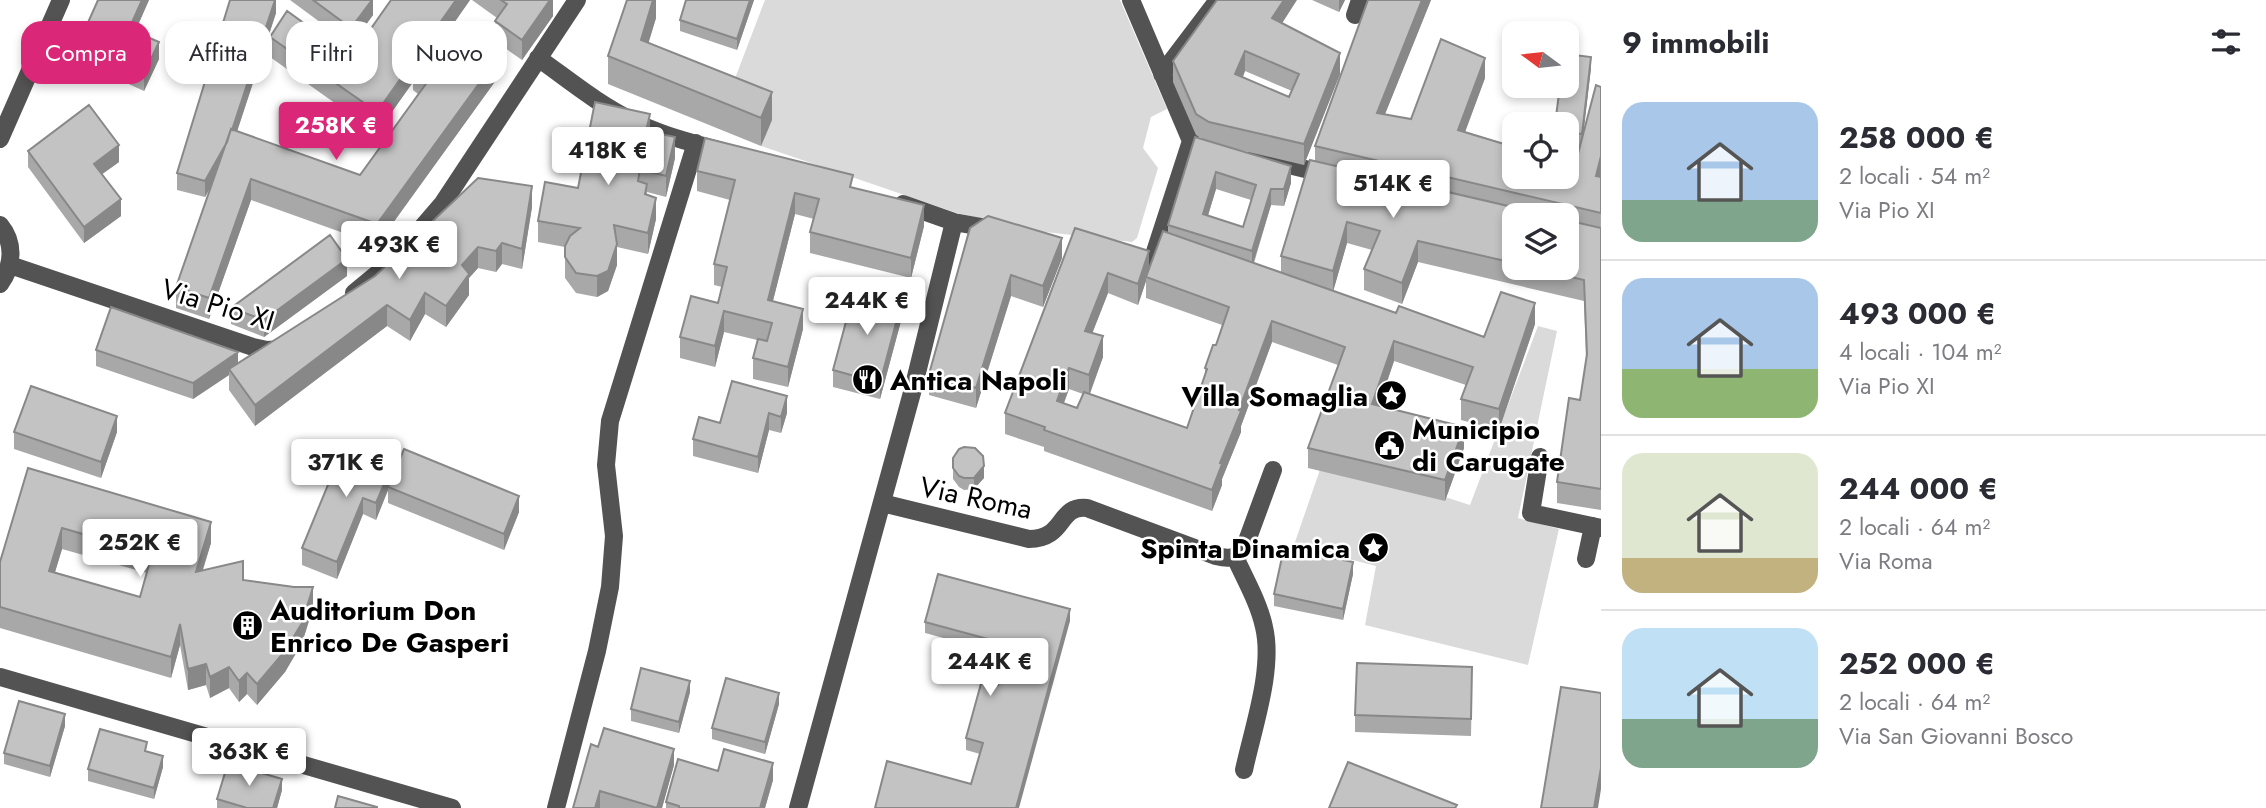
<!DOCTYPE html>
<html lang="it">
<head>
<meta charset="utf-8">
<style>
	body { margin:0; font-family:Jost,sans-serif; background:#f7f7f7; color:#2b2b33; height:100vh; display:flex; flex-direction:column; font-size:26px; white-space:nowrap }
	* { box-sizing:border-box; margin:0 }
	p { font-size:23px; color:#7c7c81 }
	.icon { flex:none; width:38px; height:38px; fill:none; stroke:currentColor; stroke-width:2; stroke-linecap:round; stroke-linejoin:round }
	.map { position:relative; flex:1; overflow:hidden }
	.drawer { display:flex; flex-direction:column; background:#fff; width:665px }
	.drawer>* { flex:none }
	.hud { position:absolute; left:21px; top:21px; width:665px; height:63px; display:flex; gap:14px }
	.needle { width:46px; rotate:285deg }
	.tools { position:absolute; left:1502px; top:21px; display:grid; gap:14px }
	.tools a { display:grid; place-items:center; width:77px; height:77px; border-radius:14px; background:#fff; box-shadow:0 4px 10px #0003; font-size:35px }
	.price { position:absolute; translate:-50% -60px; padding:0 16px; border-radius:7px; background:#fff; color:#222; font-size:23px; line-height:46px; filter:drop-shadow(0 2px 4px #0008) }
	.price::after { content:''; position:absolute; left:50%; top:42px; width:21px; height:16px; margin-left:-10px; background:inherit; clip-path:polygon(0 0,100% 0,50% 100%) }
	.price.on { background:#db2777; color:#fff }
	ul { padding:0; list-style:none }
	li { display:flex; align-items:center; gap:21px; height:175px; padding:0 21px }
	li+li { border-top:2px solid #e1e1e2 }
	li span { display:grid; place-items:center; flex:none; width:196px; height:140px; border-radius:21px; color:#555 }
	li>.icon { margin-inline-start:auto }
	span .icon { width:84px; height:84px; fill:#fffc; stroke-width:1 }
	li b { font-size:30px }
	h2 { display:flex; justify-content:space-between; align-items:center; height:84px; padding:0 21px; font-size:30px }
	.chip { padding:0 24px; border-radius:21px; background:#fff; box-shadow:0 4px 10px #0003; font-size:24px; line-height:63px }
	.chip.on { background:#db2777; color:#fff }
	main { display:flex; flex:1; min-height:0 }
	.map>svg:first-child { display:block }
</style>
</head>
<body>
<main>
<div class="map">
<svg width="1601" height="808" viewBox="0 0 1601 808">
	<rect width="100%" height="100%" fill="#fff"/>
	<path fill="#dadada" d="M765,0H1120L1167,109L1151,117L1143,148L1158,168L1137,238L1132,242L1037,231L957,213L761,146L772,120L726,102Z
		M1538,326L1557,331L1518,518L1559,529L1528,665L1365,625L1376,566L1294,545L1324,458L1470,505Z"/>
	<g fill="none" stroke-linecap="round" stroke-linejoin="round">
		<path stroke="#535353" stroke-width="18" d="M1131,0L1191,141
			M1355,15L1360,0
			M538,58C569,80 599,105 633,121C662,136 694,143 725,152
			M1162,74L1218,0
			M0,139L61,0
			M1255,157L1330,175
			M903,204L954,222L998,230
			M0,225C15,243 13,266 0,284
			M1149,260L1152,261L1191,141
			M10,265L253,347L267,350L283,349
			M354,293L394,260L443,203L577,0
			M1540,457L1531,513L1601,528
			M882,503L1029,539C1066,539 1057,505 1087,508L1216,556C1228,559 1236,559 1244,549L1273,470
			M1235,557C1245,579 1259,603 1264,627C1274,669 1253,728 1244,770
			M1586,559L1593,526
			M0,677L452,808
			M556,808L597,651L610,587L614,536L606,465L610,421L696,143
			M798,808L913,389L954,222"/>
	</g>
	<path fill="#a8a8a8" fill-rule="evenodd" d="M98,0H149L135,32L159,59L144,91L78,61V45Z
		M276,0V13L237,131L360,175L418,94L413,90V82L377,133L270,57V37L351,57L391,0H470L445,36L499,76L377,245L251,200L209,319L176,308V287L212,185L205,197L177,190V173Z
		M290,0H373V15L351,45Z
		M472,0H553V16L522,60L495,41V21L497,18Z
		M656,0V18L648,43L772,120L761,146L608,84V56Z
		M686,0H754L737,50L680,31V20Z
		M1312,0H1345L1339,12Z
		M1368,0H1431L1385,114L1411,119L1485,78L1465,132L1575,165L1580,145L1566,144V124L1591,68L1583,132L1601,87V510L1557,503V482L1580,400L1586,359L1584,301L1418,262L1402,304L1364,290V269L1372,250L1347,243L1333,291L1396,313L1484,337L1535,324L1499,430L1461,420V399L1466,385L1394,361L1379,406L1464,448L1445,501L1308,468V448L1338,365L1272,342L1241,426V432L1222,479V485L1212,511L1044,451V447L1005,434V413L1075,228L1149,269L1168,233V225L1203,139L1196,135L1173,82V61L1282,24L1340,74L1304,165L1231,148L1291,183L1284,206L1271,205L1254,263L1281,272V256L1315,161V146ZM1245,71L1292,91L1289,97L1243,77ZM1216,189L1251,200L1243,227L1208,216ZM1514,215H1566V268H1514ZM1146,281V298L1222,325L1216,345L1205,368V375L1187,428L1090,394L1103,357L1092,333L1108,293L1138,305ZM1069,389L1083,394L1077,408L1064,403Z
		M650,132L675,158L666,197L647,192V195L656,219L648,254L617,247V265L608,291L597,297L576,293L565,278V247L538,242V221Z
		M28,151L119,162L102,174L121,216L84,243L28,167Z
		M697,171L853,187L924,226L911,278L810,253V232L814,219L795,214L773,301L803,329L788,387L753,379V358L757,340L724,332L715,367L680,358V337L718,303L722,287L714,285V264L730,200L697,191Z
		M532,207L522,269L502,264L496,272L478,268L469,278V295L446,327L425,314L410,341L387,326L255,426L229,390V375L193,399L96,366V350L238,363Z
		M988,216L1062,258L1043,307L1011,296L976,408L929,395V374Z
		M347,276L264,337L231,324V308Z
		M901,321L880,399L833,387V370Z
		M732,381L787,413L781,433L769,430L758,473L693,456V439L720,423Z
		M14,432H117L101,478L14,449Z
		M346,441L394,474L519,512L504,550L388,503V490L376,520L363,514L337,579L302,565V548Z
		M953,458L984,478L974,489L964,490L959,487L953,479Z
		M28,468L211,543L202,570L243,580L313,608L302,643L285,672L257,705L247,694L239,702L229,688L210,698L206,685L188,690L180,645L171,678L0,628V562ZM62,549L147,573L140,597L55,572Z
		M1353,574L1343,620L1274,606V594Z
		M1070,621L980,754L966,750V738L998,685L1007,655L925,633V622Z
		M1472,683L1471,736L1355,732V715Z
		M690,692L679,733L631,721V709Z
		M779,704L765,754L712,739V728Z
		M65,726L50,777L4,764V753Z
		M591,744L674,765L662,808H573Z
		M147,751L163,767L154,799L88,781V769Z
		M718,771L773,780L765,808H666V802Z
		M282,790L277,808H217V799Z"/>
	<path fill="#888" d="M142,0H149L129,45V29Z
		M275,0H276V13L230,153L205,197V181Z
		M372,0H373V15L351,45V28Z
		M456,0H470L418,74L413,69V82L377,133V112Z
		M550,0H553V16L522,60V40Z
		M653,0H656V18L641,68V40Z
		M750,0H754L737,50V39Z
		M1284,0H1297L1272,39V18Z
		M1339,0H1345L1339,12Z
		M1422,0H1431L1377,134V113Z
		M159,42V59L144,91V74Z
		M1245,51V71L1235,94V74Z
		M1340,53V74L1304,165V144Z
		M499,56V76L377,245V224Z
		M1591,57V68L1582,146V134Z
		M1485,58V78L1458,151V130Z
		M772,92V120L761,146V118Z
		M650,114V135L646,131Z
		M675,137V158L666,197V176Z
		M119,145V162L94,180V164Z
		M1601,156V177L1596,176Z
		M1291,166V183L1284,206V189Z
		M1216,172V189L1203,231V214Z
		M251,179V200L209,319V298Z
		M532,186V207L522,269V249Z
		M1271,189V205L1252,267V251Z
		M795,193V214L768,320V300Z
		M656,198V219L648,254V233Z
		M121,199V216L84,243V227Z
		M924,205V226L911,278V258Z
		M1347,222V243L1333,292V271Z
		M1062,238V258L1043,307V286Z
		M1418,241V262L1402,304V283Z
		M502,243V264L496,272V251Z
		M617,244V265L608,291L597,297V276Z
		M478,247V268L469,278V295L446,327V306L462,265Z
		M1149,251V272L1146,277V281L1138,305V284Z
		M347,259V276L264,337V320Z
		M1108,273V293L1085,352V331Z
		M1011,275V296L976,408V388Z
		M425,293V314L410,341V320Z
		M1535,303V324L1499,430V409Z
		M901,304V321L880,399V383Z
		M387,305V326L255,426V405Z
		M803,309V329L788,387V367Z
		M724,311V332L715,367V346Z
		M1272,321V342L1241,426V432L1222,479V485L1212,511V490L1220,463Z
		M1103,336V357L1089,395V375Z
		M1394,341V361L1372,425V404Z
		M238,352V368L229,369V375L193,399V383Z
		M1069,368V389L1057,421V401Z
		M787,396V413L781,433V417Z
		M769,413V430L758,473V457Z
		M117,416V432L101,478V462Z
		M1464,427V448L1445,501V480Z
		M394,461V477L388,487V490L376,520V503Z
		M984,466V478L974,489V478Z
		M519,496V512L504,550V534Z
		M363,498V514L337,579V562Z
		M211,522V543L196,593V572Z
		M62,528V549L49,592V571Z
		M1353,562V574L1343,620V609Z
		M313,587V608L302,643L285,672L257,705V684Z
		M1070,609V621L1019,808H1016Z
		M180,624V645L171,678V657Z
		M206,664V685L188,690V669Z
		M229,667V688L210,698V677Z
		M247,673V694L239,702V681Z
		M690,681V692L679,733V722Z
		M779,693V704L765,754V742Z
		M65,714V726L50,777V766Z
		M674,749V765L662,808H657Z
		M163,756V767L154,799V788Z
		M773,763V780L765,808H760Z
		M1601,768V789L1598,808H1594Z
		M282,779V790L277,808H273Z
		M600,791V808H595Z"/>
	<path fill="#c3c3c3" stroke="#888" stroke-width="2" fill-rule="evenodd" d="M98,0H142L129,29L159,42L144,74L78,45Z
		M230,0H275L232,130L231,129L227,142L205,181L177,173Z
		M313,0H372L351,28Z
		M391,0H456L377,112L270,37L287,11L351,57Z
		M501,0H550L522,40L495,21L507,4Z
		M627,0H653L641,40L772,92L761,118L608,56Z
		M686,0H750L737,39L680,20Z
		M1217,0H1284L1272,18L1340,53L1304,144L1209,122L1196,114L1173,61ZM1245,51L1299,74L1289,97L1235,74Z
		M1368,0H1422L1377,113L1411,119L1441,39L1485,58L1458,130L1514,147V177H1566V163L1575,165L1596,85L1601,87V156L1596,176L1601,177V213L1315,146Z
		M439,33L467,52L476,39L499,56L377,224L251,179L209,298L176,287L231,129L360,175L428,81L413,69Z
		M1566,54L1591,57L1582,134L1566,132V124H1555L1560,86H1566Z
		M595,102L650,114L646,131L675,137L666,176L640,169L638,181L647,184L645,194L656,198L648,233L614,225L617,244L608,271L597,276L576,273L565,257V246L570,236L580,228L538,221L545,182L578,188Z
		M89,105L119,145L94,164L121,199L84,227L28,151Z
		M1195,137L1291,166L1284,189H1271L1252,251L1168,225ZM1216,172L1256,185L1243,227L1203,214Z
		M705,138L853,175L850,187L924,205L911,258L810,232L819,199L795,193L768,300L803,309L788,367L753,358L758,339L767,341L772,323L724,311L715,346L680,337L691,296L718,303L727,267L714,264L735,180L697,171Z
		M1310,160L1547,215H1514V263L1418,241L1402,283L1364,269L1380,231L1347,222L1333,271L1281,256Z
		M478,178L532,186L522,249L502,243L496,251L478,247L462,265L469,274L446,306L425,293L410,320L387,305L255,405L229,369L375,276Z
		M988,216L1062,238L1043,286L1011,275L976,388L929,374L970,228Z
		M1566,220L1601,228V489L1557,482L1569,398L1580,400L1587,354L1584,280L1533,268H1566Z
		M1075,228L1149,251L1138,284L1108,273L1085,331L1103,336L1089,375L1069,368L1057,401L1077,408L1084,392L1187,428L1207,369L1205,368L1213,345H1216L1229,307L1146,277L1163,231L1396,313L1399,306L1484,337L1501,292L1535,303L1499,409L1461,399L1473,367L1394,341L1372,404L1464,427L1445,480L1308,448L1345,347L1272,321L1239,410L1241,411L1220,463L1222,464L1212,490L1044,430L1045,427L1005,413Z
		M330,235L347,259L264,320L231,308Z
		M854,292L901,304L880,383L833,370Z
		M111,307L238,352L193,383L96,350Z
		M732,381L787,396L781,417L769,413L758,457L693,439L699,417L720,423Z
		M31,386L117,416L101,462L14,432Z
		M346,441L394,461L376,503L363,498L337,562L302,548Z
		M964,447L975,448L983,456L984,466L974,478H964L959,476L953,468V458L959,449Z
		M404,449L519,496L504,534L388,487Z
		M28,468L211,522L196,572L243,561V580L294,587H313L302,623L285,651L257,684L247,673L239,681L229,667L210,677L206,664L188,669L180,624L171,657L0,607V562ZM62,528L152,554L140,597L49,571Z
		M1284,548L1353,562L1343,609L1274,594Z
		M938,574L1070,609L1016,808H875L887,761L971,784L983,743L966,738L982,680L998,685L1010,645L925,622Z
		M1357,663L1472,667L1471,719L1355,715Z
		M641,668L690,681L679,722L631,709Z
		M726,678L779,693L765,742L712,728Z
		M1561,687L1601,693V768L1594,808H1541Z
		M19,701L65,714L50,766L4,753Z
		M604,728L674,749L657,808L600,791L595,808H573L591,744L598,747Z
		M100,729L147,742L145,751L163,756L154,788L88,769Z
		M724,749L773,763L760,808H679V806L666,802L678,759L718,771Z
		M1348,762L1457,805L1455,808H1329Z
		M228,763L282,779L273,808H247L217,799Z
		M338,796L377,807V808H335Z"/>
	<defs>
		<symbol id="restaurant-disc" viewBox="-11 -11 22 22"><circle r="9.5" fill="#000" stroke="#fff"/><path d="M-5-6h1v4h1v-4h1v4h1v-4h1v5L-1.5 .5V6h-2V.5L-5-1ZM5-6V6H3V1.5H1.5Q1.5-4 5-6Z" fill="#fff"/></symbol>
		<symbol id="sight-disc" viewBox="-11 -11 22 22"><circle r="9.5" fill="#000" stroke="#fff"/><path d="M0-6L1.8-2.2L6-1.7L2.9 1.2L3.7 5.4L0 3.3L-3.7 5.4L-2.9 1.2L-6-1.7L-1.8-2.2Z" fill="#fff"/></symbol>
		<symbol id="civic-disc" viewBox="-11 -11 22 22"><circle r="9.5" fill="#000" stroke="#fff"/><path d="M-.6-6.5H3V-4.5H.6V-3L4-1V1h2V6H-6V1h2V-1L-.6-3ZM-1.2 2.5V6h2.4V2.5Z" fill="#fff"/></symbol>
		<symbol id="building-disc" viewBox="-11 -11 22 22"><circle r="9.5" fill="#000" stroke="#fff"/><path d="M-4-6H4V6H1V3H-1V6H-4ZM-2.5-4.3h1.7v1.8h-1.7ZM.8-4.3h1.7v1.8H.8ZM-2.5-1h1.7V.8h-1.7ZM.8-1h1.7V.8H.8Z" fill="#fff"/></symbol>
	</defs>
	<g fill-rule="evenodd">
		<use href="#restaurant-disc" x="850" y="362" width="35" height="35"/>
		<use href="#sight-disc" x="1374" y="378" width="35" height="35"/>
		<use href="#civic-disc" x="1372" y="428" width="35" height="35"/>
		<use href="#sight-disc" x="1356" y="530" width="35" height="35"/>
		<use href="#building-disc" x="230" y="608" width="35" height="35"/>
	</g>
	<g text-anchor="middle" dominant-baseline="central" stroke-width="5" stroke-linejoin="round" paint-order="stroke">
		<g font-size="28" fill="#000" stroke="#fff">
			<text transform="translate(218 305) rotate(17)">Via Pio XI</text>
			<text transform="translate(976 498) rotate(12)">Via Roma</text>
		</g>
		<g font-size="28" font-weight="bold" fill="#000" stroke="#fff" text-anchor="start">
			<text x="890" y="380">Antica Napoli</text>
			<text x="1368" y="396" text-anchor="end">Villa Somaglia</text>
			<text x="1412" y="429">Municipio<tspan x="1412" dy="32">di Carugate</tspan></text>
			<text x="1350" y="548" text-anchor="end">Spinta Dinamica</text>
			<text x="270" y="610">Auditorium Don<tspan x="270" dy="32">Enrico De Gasperi</tspan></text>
		</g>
	</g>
</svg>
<div class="tools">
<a><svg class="needle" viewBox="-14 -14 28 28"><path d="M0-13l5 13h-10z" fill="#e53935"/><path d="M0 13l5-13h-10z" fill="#7c7c81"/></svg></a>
<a><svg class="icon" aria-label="locate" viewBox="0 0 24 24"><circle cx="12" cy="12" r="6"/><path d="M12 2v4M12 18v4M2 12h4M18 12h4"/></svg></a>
<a><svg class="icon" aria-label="layers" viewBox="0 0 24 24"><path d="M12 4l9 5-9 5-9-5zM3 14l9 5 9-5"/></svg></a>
</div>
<b class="price on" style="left:336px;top:162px">258K €</b>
<b class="price" style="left:608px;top:187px">418K €</b>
<b class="price" style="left:1393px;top:220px">514K €</b>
<b class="price" style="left:399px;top:281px">493K €</b>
<b class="price" style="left:867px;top:337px">244K €</b>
<b class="price" style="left:346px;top:499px">371K €</b>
<b class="price" style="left:140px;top:579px">252K €</b>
<b class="price" style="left:990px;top:698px">244K €</b>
<b class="price" style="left:249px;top:788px">363K €</b>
<div class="hud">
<a class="chip on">Compra</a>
<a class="chip">Affitta</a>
<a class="chip">Filtri</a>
<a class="chip">Nuovo</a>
</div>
</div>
<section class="drawer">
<h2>9 immobili<svg class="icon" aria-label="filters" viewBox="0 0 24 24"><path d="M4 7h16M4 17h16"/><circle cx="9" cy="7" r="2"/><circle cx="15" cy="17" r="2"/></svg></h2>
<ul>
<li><span style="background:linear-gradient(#a9c7e8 70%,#7fa58c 0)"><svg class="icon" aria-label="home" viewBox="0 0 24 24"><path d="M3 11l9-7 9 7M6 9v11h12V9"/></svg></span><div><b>258 000 €</b><p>2 locali · 54 m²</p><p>Via Pio XI</p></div></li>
<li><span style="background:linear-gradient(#a9c7e8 65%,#8fb573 0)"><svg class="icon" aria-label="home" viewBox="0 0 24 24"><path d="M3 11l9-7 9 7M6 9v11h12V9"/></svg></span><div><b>493 000 €</b><p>4 locali · 104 m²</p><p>Via Pio XI</p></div></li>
<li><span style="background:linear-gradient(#dfe7d0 75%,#c2b280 0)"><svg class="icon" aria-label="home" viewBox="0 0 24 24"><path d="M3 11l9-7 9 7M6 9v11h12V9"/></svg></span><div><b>244 000 €</b><p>2 locali · 64 m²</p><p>Via Roma</p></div></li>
<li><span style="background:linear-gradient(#bfe0f5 65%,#7fa58c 0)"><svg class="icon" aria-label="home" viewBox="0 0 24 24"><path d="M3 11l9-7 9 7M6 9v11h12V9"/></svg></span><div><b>252 000 €</b><p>2 locali · 64 m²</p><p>Via San Giovanni Bosco</p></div></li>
</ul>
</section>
</main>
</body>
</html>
